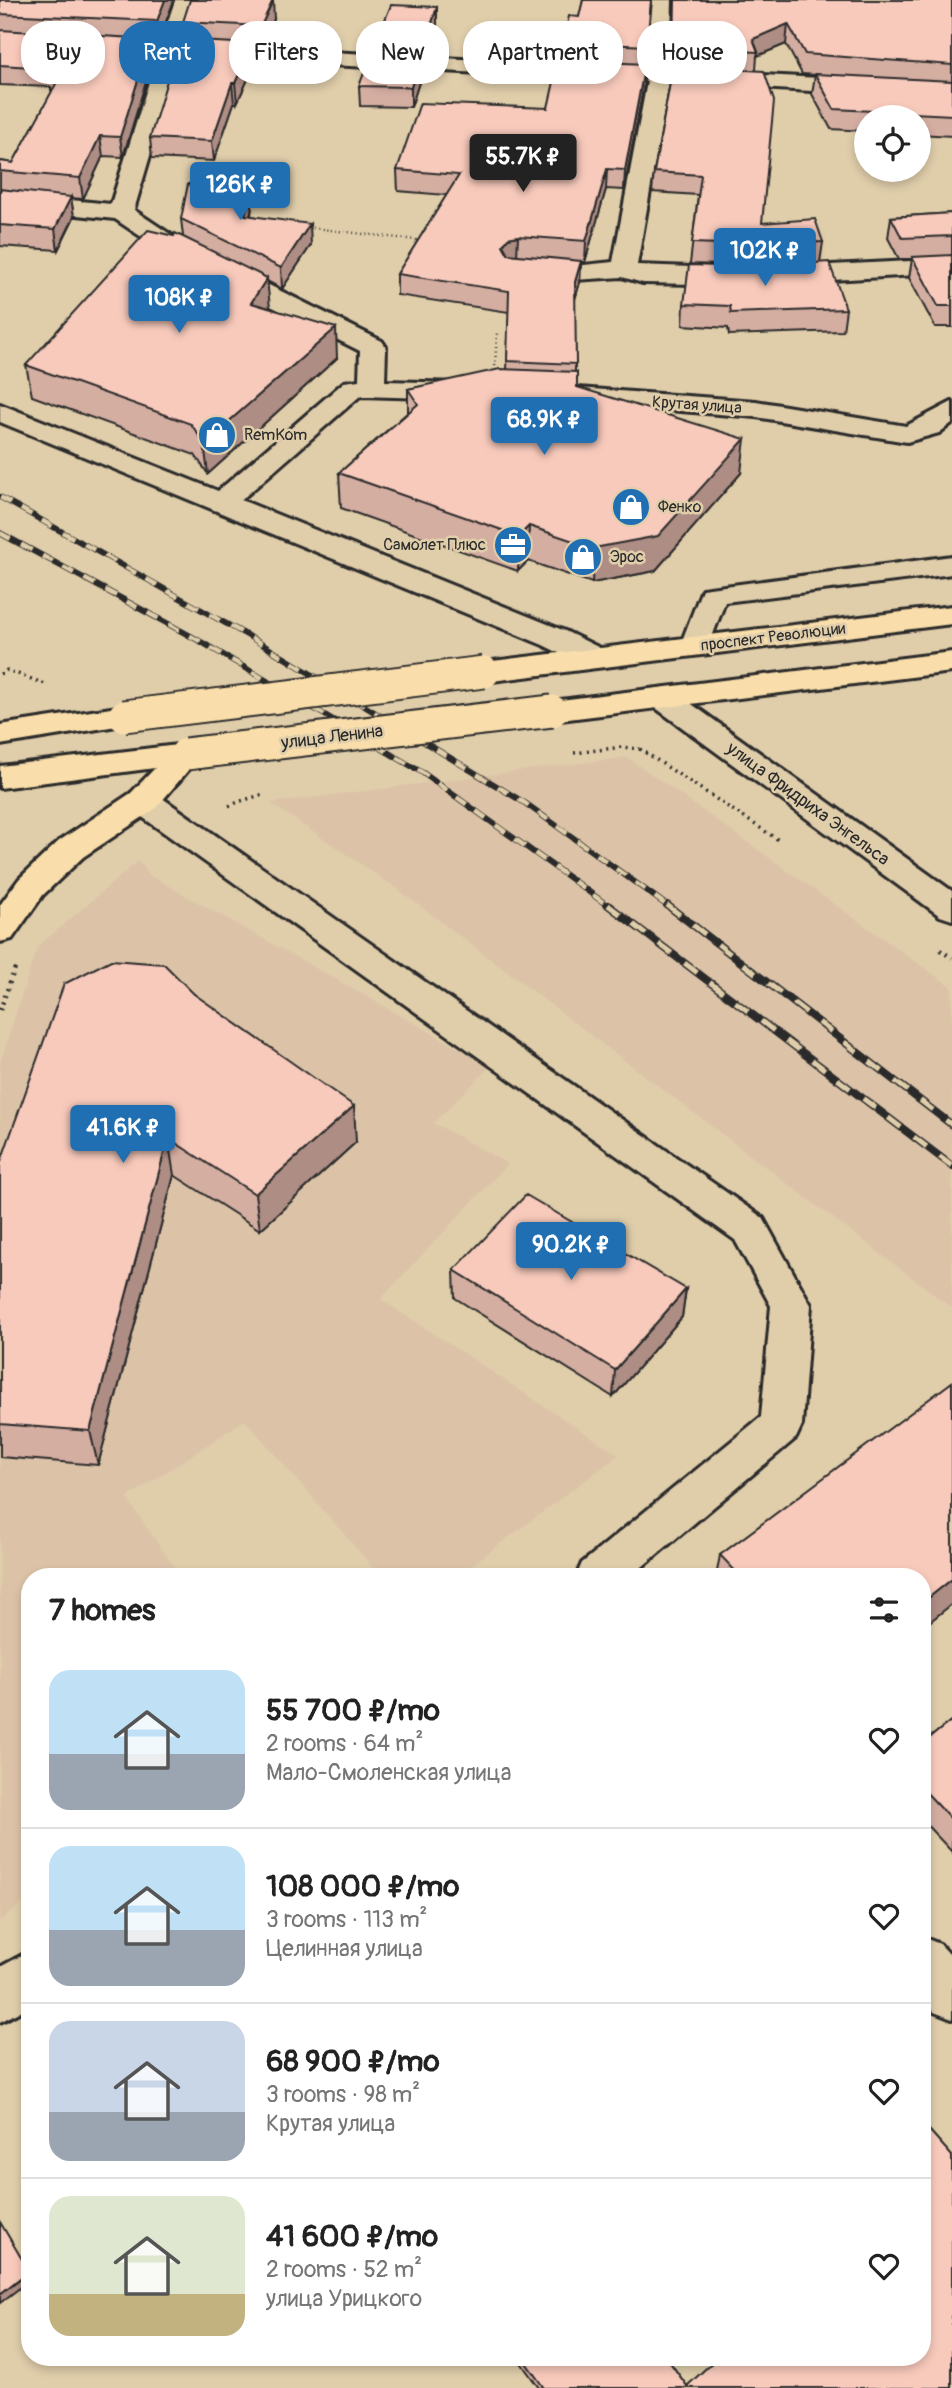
<!DOCTYPE html>
<html lang="en">
<head>
<meta charset="utf-8">
<style>
	body { margin:0; font-family:Pangolin,sans-serif; background:#f6f6f6; color:#222; height:100vh; display:flex; flex-direction:column; font-size:26px; white-space:nowrap }
	* { box-sizing:border-box; margin:0 }
	p { font-size:23px; color:#767676 }
	.icon { flex:none; width:38px; height:38px; fill:none; stroke:currentColor; stroke-width:2; stroke-linecap:round; stroke-linejoin:round }
	.map { position:relative; flex:1; overflow:hidden }
	.side { position:absolute; left:21px; top:1568px; width:910px; height:798px; display:flex; flex-direction:column; background:#fff; border-radius:28px; box-shadow:0 4px 10px #0003 }
	.side>* { flex:none }
	.top-card { position:absolute; left:21px; top:21px; width:910px; height:63px; display:flex; gap:14px }
	.buttons { position:absolute; left:854px; top:105px; display:grid; gap:14px }
	.buttons a { display:grid; place-items:center; width:77px; height:77px; border-radius:50%; background:#fff; box-shadow:0 4px 10px #0003; font-size:35px }
	.price { position:absolute; translate:-50% -60px; padding:0 16px; border-radius:7px; background:#1f6fb2; color:#fff; font-size:23px; line-height:46px; filter:drop-shadow(0 2px 4px #0008) }
	.price::after { content:''; position:absolute; left:50%; top:42px; width:21px; height:16px; margin-left:-10px; background:inherit; clip-path:polygon(0 0,100% 0,50% 100%) }
	.price.active { background:#222; color:#fff }
	ul { padding:0; list-style:none }
	li { display:flex; align-items:center; gap:21px; height:175px; padding:0 28px }
	li+li { border-top:2px solid #e0e0e0 }
	li span { display:grid; place-items:center; flex:none; width:196px; height:140px; border-radius:21px; color:#555 }
	li>.icon { margin-inline-start:auto }
	span .icon { width:84px; height:84px; fill:#fffc; stroke-width:1 }
	li b { font-size:30px }
	h2 { display:flex; justify-content:space-between; align-items:center; height:84px; padding:0 28px; font-size:30px }
	.chip { padding:0 24px; border-radius:28px; background:#fff; box-shadow:0 4px 10px #0003; font-size:24px; line-height:63px }
	.chip.active { background:#1f6fb2; color:#fff }
	.map>svg:first-child { display:block }
</style>
</head>
<body>
<div class="map">
<svg width="952" height="2388" viewBox="0 0 952 2388">
	<rect width="100%" height="100%" fill="#e0ceab"/>
	<filter id="ink" filterUnits="userSpaceOnUse"><feTurbulence type="fractalNoise" baseFrequency=".0143" numOctaves="2"/><feDisplacementMap in="SourceGraphic" scale="14" xChannelSelector="R" yChannelSelector="G"/><feConvolveMatrix kernelMatrix="1 2 1 2 8 2 1 2 1" color-interpolation-filters="sRGB"/></filter>
	<g filter="url(#ink)">
		<path fill="#dcc3a8" d="M627,757L952,987V1308L396,888L270,803Z
			M138,861L151,876L491,1066L434,1123L508,1164L381,1299L619,1455L456,1577H381L245,1420L127,1498L181,1577H30V1898L0,1921V1063L37,947Z"/>
		<g fill="none" stroke-linecap="round" stroke-linejoin="round">
			<defs>
				<path id="minor" d="M175,0H195L182,44L648,69L652,0H672L670,70L952,85V99L669,83L637,265L747,269L952,259V273L747,285L643,283L622,277L574,280L520,273L517,268L520,263L529,261L574,266L613,262L647,82L179,57L134,210L182,242L382,341L386,347L385,381L462,383L471,385L475,391L471,397L462,399L360,396L241,500L565,631L606,651L610,658L606,665C584,670 563,654 543,645L0,422V404L218,491L344,382L359,380L360,351L164,252L115,219L0,207V193L111,204L157,56L0,47V35L161,43Z
					M564,387L756,401L906,426L952,402V423L939,433L907,442L756,417L555,401L551,395L555,389Z
					M952,556V574L725,602L706,653L695,655L684,653L680,646L702,589Z
					M664,689L675,692L952,891V920L940,916L653,706L648,699L653,692Z
					M143,790L155,793L763,1218L811,1305L802,1425L796,1438L630,1577H576L582,1563L761,1417L771,1306L735,1240L131,809L127,801L131,793Z
					M922,1937L940,1944L952,1957V2019L934,2012L922,1999Z
					M30,1951V2006L0,2022V1967Z"/>
				<path id="major" d="M952,606V624L484,682L473,679L469,672L473,665L484,662Z
					M952,652V672L552,721L541,718L536,711L541,704L552,701Z
					M124,706L135,709L140,716L135,723L0,745V725Z
					M186,744L197,747L202,754L155,809L83,857L43,895L12,939L0,942V905L19,879L59,841L131,793L155,768L0,788V766Z"/>
			</defs>
			<use href="#minor" stroke="#2b2b2b" stroke-width="6"/>
			<use href="#major" stroke="#2b2b2b" stroke-width="6"/>
			<path stroke="#2b2b2b" stroke-width="2.5" stroke-dasharray="1 3.5" stroke-linecap="butt" d="M304,227L424,241
				M495,366L497,333"/>
			<path stroke="#2b2b2b" stroke-width="3.5" stroke-dasharray="2 4.5" stroke-linecap="butt" d="M0,674L7,670L48,685
				M640,749L780,841
				M229,806L241,801"/>
			<path stroke="#2b2b2b" stroke-width="4.5" stroke-dasharray="2 5" stroke-linecap="butt" d="M940,950L952,958
				M0,1010L15,968"/>
			<use href="#minor" fill="#e0ceab" fill-rule="evenodd"/>
			<use href="#major" fill="#f9deab" fill-rule="evenodd"/>
			<defs>
				<path id="rail-far1" d="M0,497L250,637L525,803L669,907
					M0,533L198,640L423,773L610,907"/>
				<path id="rail" d="M608,905L952,1166
					M667,905L952,1125"/>
			</defs>
			<use href="#rail-far1" stroke="#2b2b2b" stroke-width="6"/>
			<use href="#rail" stroke="#2b2b2b" stroke-width="8"/>
			<use href="#rail-far1" stroke="#e0ceab" stroke-width="4.5" stroke-dasharray="12" stroke-linecap="butt"/>
			<use href="#rail" stroke="#e0ceab" stroke-width="5" stroke-dasharray="16" stroke-linecap="butt"/>
			<defs>
				<path id="major-bridge" d="M124,716L484,672
					M186,754L552,711"/>
			</defs>
			<use href="#major-bridge" stroke="#2b2b2b" stroke-width="35" stroke-linecap="butt"/>
			<path stroke="#2b2b2b" stroke-width="3.5" stroke-dasharray="2 4.5" stroke-linecap="butt" d="M574,753L622,747L640,749
				M241,801L264,794"/>
			<use href="#major-bridge" stroke="#f9deab" stroke-width="31"/>
		</g>
		<path fill="#d5aea2" stroke="#2b2b2b" stroke-width="2" d="M0,0H174L159,40H151L153,58L123,157L103,156L83,199L71,198L74,217L58,250L0,246V161L13,163L53,90H51V87L0,85Z
			M583,0H652L644,84L624,190L606,189L585,262H581L580,282L575,299V372L577,387L741,473L655,571L592,583L528,561L518,571L341,508L339,473L408,412V389L507,370L509,312L397,295V274L447,195L398,191L397,170L548,108L562,60L563,42L579,17Z
			M674,0H952V136L919,134V117H866V131L831,129L812,94L815,75L802,74L786,44L757,56L756,70L762,223L823,242L820,262L846,309L843,331L729,335L728,328L683,325L684,304L747,266L690,264L698,195L652,192L654,172L673,66Z
			M437,7V27L428,55L422,54V73L411,107L360,106L359,86L381,51L380,32Z
			M274,19L263,46L253,45L255,64L237,103H234L214,161L152,158L150,138L185,40L183,22Z
			M252,206L251,216L311,245L282,289L267,281L269,309L337,358L208,474L195,455L32,396L26,365L174,236H183L181,219Z
			M952,213V327H935L909,278L912,259H899L888,238L891,217Z
			M194,994L356,1142L260,1230L174,1175L98,1465L0,1457V1164Z
			M454,1270L686,1289L682,1317L613,1397L455,1298Z
			M720,1555L922,1577H716Z
			M952,1720V1852L922,1820V1744Z
			M517,2357H666L687,2386L952,2388H539Z"/>
		<path fill="#ae8d84" stroke="#2b2b2b" stroke-width="2" d="M165,0H174L159,40L157,21Z
			M273,0L274,19L263,46L261,26Z
			M437,7V27L428,55V35Z
			M788,24L786,44L757,56L758,52L753,39Z
			M151,39L153,58L123,157L120,137Z
			M253,44L255,64L237,103L235,83Z
			M422,53V73L411,107V87Z
			M645,64L644,84L624,190L625,170Z
			M232,83L234,103L214,161L212,141Z
			M100,136L103,156L83,199L80,178Z
			M607,169L606,189L585,262L586,241Z
			M251,185L252,206L247,236L245,215Z
			M71,197L74,217L58,250L55,229Z
			M310,224L311,245L282,289L281,268Z
			M518,236L517,257L503,266V245L508,238Z
			M581,261L580,282L574,303L575,282Z
			M267,278L270,308L251,303Z
			M336,328L337,358L208,474L204,443Z
			M745,439L741,473L655,571L592,583L594,548Z
			M529,526L528,561L518,571L519,536Z
			M354,1106L356,1142L260,1230L255,1194Z
			M168,1138L174,1175L98,1465L90,1431Z
			M686,1289L682,1317L613,1397L615,1370Z
			M952,1579V1604L922,1628V1603Z
			M30,2271V2280L0,2303V2294Z"/>
		<path fill="#f8cabc" stroke="#2b2b2b" stroke-width="2" d="M0,0H165L157,21L0,14Z
			M190,0H273L261,26L183,22Z
			M583,0H651L647,46L563,42L569,16L579,17Z
			M675,0H952V65L805,54L788,24L753,39L758,52L674,48Z
			M391,5L437,7L428,35L380,32Z
			M0,30L151,39L120,137L100,136L80,178L0,171V161L13,163L63,71L48,70L50,68L0,65Z
			M179,40L253,44L235,83H232L212,141L150,138Z
			M373,50L422,53L411,87L359,86Z
			M559,60L645,64L625,170L607,169L586,241L518,236L508,238L503,245L508,254L581,261L575,282L576,364L507,361L509,291L397,274L459,175L397,170L420,103L548,108Z
			M673,66L764,71L774,101L762,223L815,219L823,242L749,245L692,243L701,175L654,172Z
			M815,74L952,81V115L834,109Z
			M188,184L251,185L245,215L310,224L281,268L181,219Z
			M0,189L71,197L55,229L0,225Z
			M952,213V236L902,238L891,217Z
			M148,230L174,236L175,233L267,278L251,303L336,328L204,443L191,424L26,365Z
			M952,255V306H938L912,257Z
			M829,262L846,309L731,313L730,306L684,304L689,265L749,267Z
			M500,369L577,372V387L745,439L658,536L594,548L529,526L519,536L339,473L418,404L408,389Z
			M111,960L164,964L194,994L354,1106L255,1194L168,1138L90,1431L0,1424V1164L64,984Z
			M526,1195L686,1289L615,1370L454,1270Z
			M952,1382V1579L922,1603V1577H741L720,1555Z
			M322,1572L326,1577H315Z
			M952,1720V1820L922,1788V1744Z
			M922,2122L952,2156V2388H544L522,2357H666L687,2386L718,2357H922Z
			M0,2222L29,2271L0,2294Z"/>
	</g>
	<defs>
		<symbol id="shop-disc" viewBox="-11 -11 22 22"><circle r="9.5" fill="#1f6fb2" stroke="#e0ceab"/><path d="M-5-2.5h2.3a2.7 3.5 0 0 1 5.4 0H5L5.5 6h-11ZM-1.5-2.5h3a1.5 2.3 0 0 0-3 0Z" fill="#fff"/></symbol>
		<symbol id="office-disc" viewBox="-11 -11 22 22"><circle r="9.5" fill="#1f6fb2" stroke="#e0ceab"/><path d="M-6-3h4V-5.5h4V-3h4V5H-6ZM-1-4.5V-3h2v-1.5ZM-6 0V1H6V0Z" fill="#fff"/></symbol>
	</defs>
	<g fill-rule="evenodd">
		<use href="#shop-disc" x="195" y="413" width="44" height="44"/>
		<use href="#shop-disc" x="609" y="485" width="44" height="44"/>
		<use href="#office-disc" x="491" y="523" width="44" height="44"/>
		<use href="#shop-disc" x="561" y="535" width="44" height="44"/>
	</g>
	<g text-anchor="middle" dominant-baseline="central" stroke-width="5" stroke-linejoin="round" paint-order="stroke">
		<g font-size="16" fill="#2b2b2b" stroke="#e0ceab">
			<text transform="translate(697 405) rotate(4)">Крутая улица</text>
			<text transform="translate(773 637) rotate(-7)">проспект Революции</text>
		</g>
		<g font-size="16" fill="#2b2b2b" stroke="#e0ceab" text-anchor="start">
			<text x="244" y="435">RemKom</text>
			<text x="658" y="507">Фенко</text>
			<text x="486" y="545" text-anchor="end">Самолет Плюс</text>
			<text x="610" y="557">Эрос</text>
		</g>
		<g font-size="18" fill="#2b2b2b" stroke="#e0ceab">
			<text transform="translate(332 737) rotate(-7)">улица Ленина</text>
			<text transform="translate(808 804) rotate(36)">улица Фридриха Энгельса</text>
		</g>
	</g>
</svg>
<div class="buttons">
<a><svg class="icon" aria-label="locate" viewBox="0 0 24 24"><circle cx="12" cy="12" r="6"/><path d="M12 2v4M12 18v4M2 12h4M18 12h4"/></svg></a>
</div>
<b class="price active" style="left:523px;top:194px">55.7K ₽</b>
<b class="price" style="left:240px;top:222px">126K ₽</b>
<b class="price" style="left:765px;top:288px">102K ₽</b>
<b class="price" style="left:179px;top:335px">108K ₽</b>
<b class="price" style="left:544px;top:457px">68.9K ₽</b>
<b class="price" style="left:123px;top:1165px">41.6K ₽</b>
<b class="price" style="left:571px;top:1282px">90.2K ₽</b>
<div class="top-card">
<a class="chip">Buy</a>
<a class="chip active">Rent</a>
<a class="chip">Filters</a>
<a class="chip">New</a>
<a class="chip">Apartment</a>
<a class="chip">House</a>
</div>
<section class="side">
<h2>7 homes<svg class="icon" aria-label="filters" viewBox="0 0 24 24"><path d="M4 7h16M4 17h16"/><circle cx="9" cy="7" r="2"/><circle cx="15" cy="17" r="2"/></svg></h2>
<ul>
<li><span style="background:linear-gradient(#bfe0f5 60%,#9aa5b1 0)"><svg class="icon" aria-label="home" viewBox="0 0 24 24"><path d="M3 11l9-7 9 7M6 9v11h12V9"/></svg></span><div><b>55 700 ₽/mo</b><p>2 rooms · 64 m²</p><p>Мало-Смоленская улица</p></div><svg class="icon" aria-label="heart" viewBox="0 0 24 24"><path d="M12 20l-8-8c-3-5 5-10 8-4 3-6 11-1 8 4z"/></svg></li>
<li><span style="background:linear-gradient(#bfe0f5 60%,#9aa5b1 0)"><svg class="icon" aria-label="home" viewBox="0 0 24 24"><path d="M3 11l9-7 9 7M6 9v11h12V9"/></svg></span><div><b>108 000 ₽/mo</b><p>3 rooms · 113 m²</p><p>Целинная улица</p></div><svg class="icon" aria-label="heart" viewBox="0 0 24 24"><path d="M12 20l-8-8c-3-5 5-10 8-4 3-6 11-1 8 4z"/></svg></li>
<li><span style="background:linear-gradient(#c9d6e8 65%,#9aa5b1 0)"><svg class="icon" aria-label="home" viewBox="0 0 24 24"><path d="M3 11l9-7 9 7M6 9v11h12V9"/></svg></span><div><b>68 900 ₽/mo</b><p>3 rooms · 98 m²</p><p>Крутая улица</p></div><svg class="icon" aria-label="heart" viewBox="0 0 24 24"><path d="M12 20l-8-8c-3-5 5-10 8-4 3-6 11-1 8 4z"/></svg></li>
<li><span style="background:linear-gradient(#dfe7d0 70%,#c2b280 0)"><svg class="icon" aria-label="home" viewBox="0 0 24 24"><path d="M3 11l9-7 9 7M6 9v11h12V9"/></svg></span><div><b>41 600 ₽/mo</b><p>2 rooms · 52 m²</p><p>улица Урицкого</p></div><svg class="icon" aria-label="heart" viewBox="0 0 24 24"><path d="M12 20l-8-8c-3-5 5-10 8-4 3-6 11-1 8 4z"/></svg></li>
</ul>
</section>
</div>
</body>
</html>
